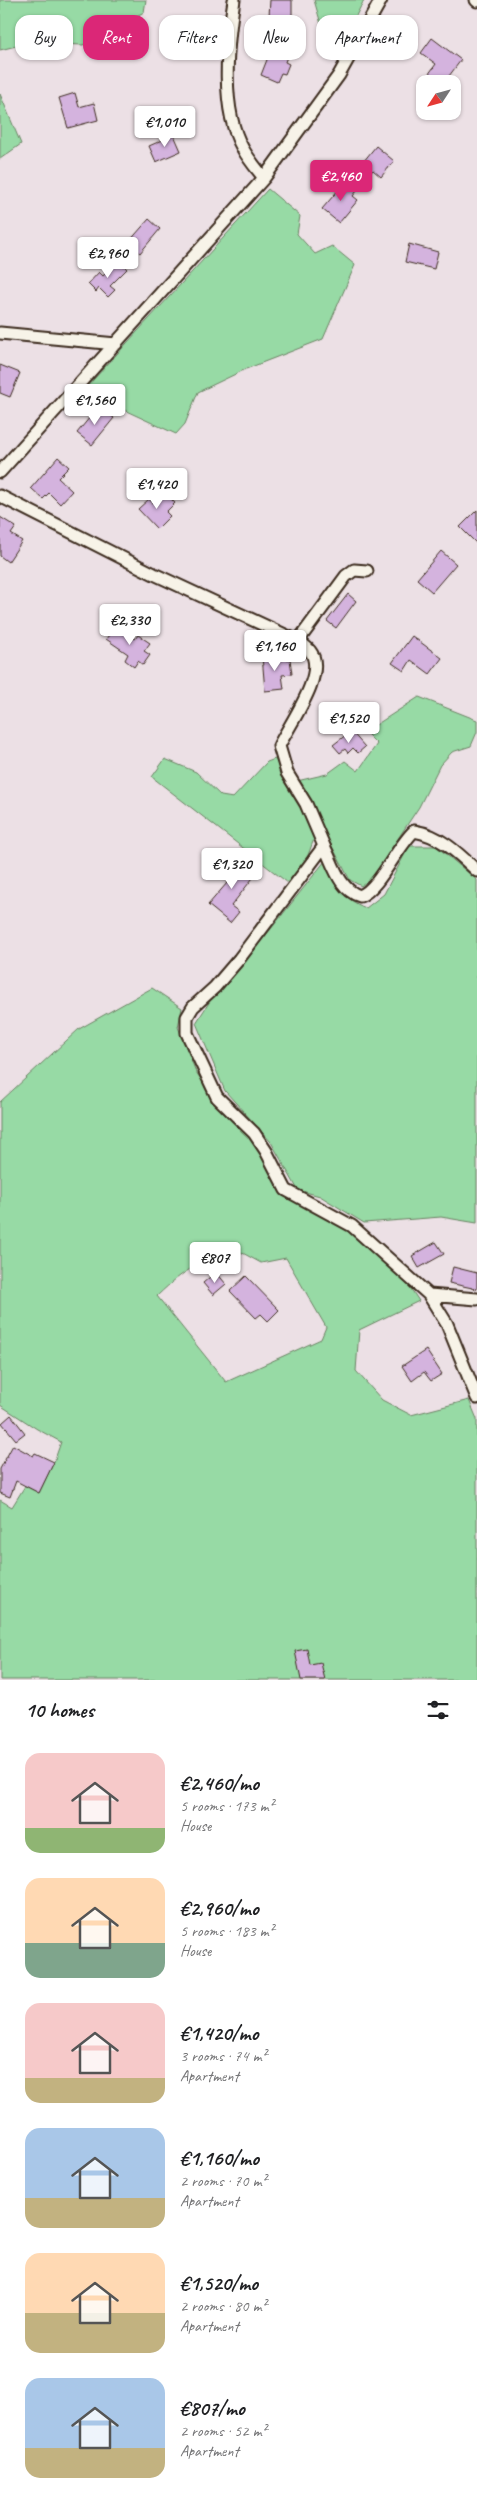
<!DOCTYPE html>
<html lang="en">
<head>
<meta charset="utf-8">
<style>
	body { margin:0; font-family:Caveat,sans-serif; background:#f2f2f2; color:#202124; height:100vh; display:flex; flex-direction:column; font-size:19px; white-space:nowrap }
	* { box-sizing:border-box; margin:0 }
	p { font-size:16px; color:#757577 }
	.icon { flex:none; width:28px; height:28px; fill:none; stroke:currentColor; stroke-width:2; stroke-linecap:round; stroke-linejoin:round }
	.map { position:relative; height:1680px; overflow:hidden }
	.panel { display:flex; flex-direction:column; background:#fff; flex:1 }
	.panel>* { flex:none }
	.hud { position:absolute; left:15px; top:15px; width:448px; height:45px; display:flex; gap:10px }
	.needle { width:32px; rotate:234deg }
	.controls { position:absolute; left:416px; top:75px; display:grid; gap:10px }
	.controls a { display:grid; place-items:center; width:45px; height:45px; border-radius:10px; background:#fff; box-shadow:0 1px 4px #0004; font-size:25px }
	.price { position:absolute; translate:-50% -42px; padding:0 11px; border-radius:5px; background:#fff; color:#222; font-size:16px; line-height:32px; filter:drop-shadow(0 1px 2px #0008) }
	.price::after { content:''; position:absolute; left:50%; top:30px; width:15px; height:11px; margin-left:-8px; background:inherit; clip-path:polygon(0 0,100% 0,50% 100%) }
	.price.current { background:#db2777; color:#fff }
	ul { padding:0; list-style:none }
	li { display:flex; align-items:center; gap:15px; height:125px; padding:0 25px }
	li span { display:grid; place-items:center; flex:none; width:140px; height:100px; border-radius:15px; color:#555 }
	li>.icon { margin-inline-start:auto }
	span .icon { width:60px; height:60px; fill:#fffc; stroke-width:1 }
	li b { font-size:21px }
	h2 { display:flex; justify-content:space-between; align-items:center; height:60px; padding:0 25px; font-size:21px }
	.pill { padding:0 18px; border-radius:15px; background:#fff; box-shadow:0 1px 4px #0004; font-size:18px; line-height:45px }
	.pill.current { background:#db2777; color:#fff }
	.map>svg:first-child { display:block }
</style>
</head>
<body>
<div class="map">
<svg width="477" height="1680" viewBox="0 0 477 1680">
	<rect width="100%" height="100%" fill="#ece0e5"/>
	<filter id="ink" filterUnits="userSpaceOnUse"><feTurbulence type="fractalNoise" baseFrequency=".02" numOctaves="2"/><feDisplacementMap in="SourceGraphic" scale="10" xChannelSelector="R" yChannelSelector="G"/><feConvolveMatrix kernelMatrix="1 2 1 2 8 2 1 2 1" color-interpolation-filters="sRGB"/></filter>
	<g filter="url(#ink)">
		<path fill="#97daa5" stroke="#698262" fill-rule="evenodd" d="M0,0H146L144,12L83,45L28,43L0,50Z
			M314,0H364L336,55L326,41Z
			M0,94L21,144L0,159Z
			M268,189L300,216L297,234L315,254L332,246L355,265L323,339L246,369L198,392L185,424L176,434L83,391Z
			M419,697L477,720V732L471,746L452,752L440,765L419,807L371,879L361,886L350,880L297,781L327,774L345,761L358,771L377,744L365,732Z
			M165,759L196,772L221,796L233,798L267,762L275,759L315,836L307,858L288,883L152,777Z
			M409,846H436L477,880V1223L441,1217L364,1223L320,1196L298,1190L271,1142L225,1091L196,1023L210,1001L251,954L325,861C335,882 342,899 366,908L384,894Z
			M152,988L182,1008L178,1027L196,1072L213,1097L255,1141L281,1189L356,1235L409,1286L419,1301L359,1330L356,1371L382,1400L411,1415L469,1400L477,1419V1680H0V1500L12,1507L25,1486L39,1493L54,1462L61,1442L37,1429L0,1405V1102L79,1029ZM239,1251L261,1263L286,1258L326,1327L321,1339L226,1382L157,1296C186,1268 200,1261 239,1251Z"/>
		<path fill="#d4b3de" stroke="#3b2a1e" d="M270,0H292V17L269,16Z
			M289,30L302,32L301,41L288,39Z
			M265,36L291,46L285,62L289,64L285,74L281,73L277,82L261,75L270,52L260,48Z
			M432,38L461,60L443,84L428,75L436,64L421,53Z
			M75,93L79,107L94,103L98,120L68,128L59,98Z
			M174,135L181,151L156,162L149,146Z
			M376,146L394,161L381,177L373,170L368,175L359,167Z
			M346,181L357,191L353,196L358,200L339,223L322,209Z
			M149,219L160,229L140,253L128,243Z
			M409,244L438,252L434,269L405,262Z
			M118,260L127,269L110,286L115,290L108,297L99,288L96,292L88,284L99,272L103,276Z
			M0,365L20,373L10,397L0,393Z
			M99,406L114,418L92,445L77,433Z
			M58,457L69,467L58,478L72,491L60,504L49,493L43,499L31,488Z
			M164,492L175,503L166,512L170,516L157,529L138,509L149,499L153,503Z
			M477,510V544L460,527Z
			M0,517L16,527L11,534L22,541L8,562L0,556Z
			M441,551L456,564L432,592L417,579Z
			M348,594L356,601L336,628L327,621Z
			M116,625L135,639L138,635L150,643L144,651L150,655L143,665L138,661L134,667L125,660L128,654L106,639Z
			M412,636L442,658L430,674L411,660L404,671L392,663Z
			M277,655L278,660L290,659L292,674L282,675L284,689L265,691L262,656Z
			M351,731L365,747L358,753L353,748L348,753L345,749L340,753L333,745Z
			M235,858L256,874L231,906L239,912L230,923L208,905L234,875L226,869Z
			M436,1242L444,1254L419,1268L412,1256Z
			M453,1267L477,1273V1289L449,1283Z
			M216,1272L226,1284L213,1295L203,1283Z
			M246,1276L279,1310L268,1321L261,1314L256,1318L230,1291Z
			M426,1350L442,1374L431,1381L424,1372L412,1381L402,1366Z
			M11,1415L25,1433L16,1440L2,1423Z
			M13,1445L33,1456L35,1453L54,1462L39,1493L16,1481L10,1497L0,1493V1469Z
			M307,1649L310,1665L321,1663L325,1680H301L295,1651Z"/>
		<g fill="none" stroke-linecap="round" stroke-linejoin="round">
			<defs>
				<path id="minor" d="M234,0C227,45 220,109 243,149C249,160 257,169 264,178
					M476,0L477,1
					M0,333L116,344
					M0,472L264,178L339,75L381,0
					M0,496L154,574L298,641C302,644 307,647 310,651C328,673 289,724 279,746L287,773L306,804L324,846L239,959L215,987L193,1007L187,1017V1033L217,1097L254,1133L266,1151L286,1190L352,1226L429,1295L447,1324L477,1398
					M298,641L346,576L354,570L367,571
					M324,846C333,863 339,890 360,896C379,889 396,848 414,831C440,835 459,854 477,871
					M429,1295L477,1299"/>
			</defs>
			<use href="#minor" stroke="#3b2a1e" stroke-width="15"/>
			<use href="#minor" stroke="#f7f3e8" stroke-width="11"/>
		</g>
	</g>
</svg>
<div class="controls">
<a><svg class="needle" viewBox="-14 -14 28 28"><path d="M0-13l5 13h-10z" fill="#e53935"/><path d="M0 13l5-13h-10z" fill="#757577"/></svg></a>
</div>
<b class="price" style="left:165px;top:148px">€1,010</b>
<b class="price current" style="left:341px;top:202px">€2,460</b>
<b class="price" style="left:108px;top:279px">€2,960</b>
<b class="price" style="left:95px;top:426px">€1,560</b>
<b class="price" style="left:157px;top:510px">€1,420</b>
<b class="price" style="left:130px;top:646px">€2,330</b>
<b class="price" style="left:275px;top:672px">€1,160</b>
<b class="price" style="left:349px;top:744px">€1,520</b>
<b class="price" style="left:232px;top:890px">€1,320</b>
<b class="price" style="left:215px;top:1284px">€807</b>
<div class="hud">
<a class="pill">Buy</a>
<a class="pill current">Rent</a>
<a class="pill">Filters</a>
<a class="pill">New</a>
<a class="pill">Apartment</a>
</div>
</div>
<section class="panel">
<h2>10 homes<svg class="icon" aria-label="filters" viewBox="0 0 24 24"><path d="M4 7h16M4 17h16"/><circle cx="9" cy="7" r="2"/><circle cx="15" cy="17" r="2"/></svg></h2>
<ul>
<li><span style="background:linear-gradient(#f6c9c9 75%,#8fb573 0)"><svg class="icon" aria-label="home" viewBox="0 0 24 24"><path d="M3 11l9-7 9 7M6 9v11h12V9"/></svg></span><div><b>€2,460/mo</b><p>5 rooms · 173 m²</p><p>House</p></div></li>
<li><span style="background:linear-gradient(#ffd9b3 65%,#7fa58c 0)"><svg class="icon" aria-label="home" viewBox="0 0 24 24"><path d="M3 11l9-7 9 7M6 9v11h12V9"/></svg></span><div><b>€2,960/mo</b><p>5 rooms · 183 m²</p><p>House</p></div></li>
<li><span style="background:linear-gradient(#f6c9c9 75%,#c2b280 0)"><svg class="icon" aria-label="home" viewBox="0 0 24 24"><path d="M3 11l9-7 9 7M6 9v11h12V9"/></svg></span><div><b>€1,420/mo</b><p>3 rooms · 74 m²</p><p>Apartment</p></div></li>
<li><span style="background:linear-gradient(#a9c7e8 70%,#c2b280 0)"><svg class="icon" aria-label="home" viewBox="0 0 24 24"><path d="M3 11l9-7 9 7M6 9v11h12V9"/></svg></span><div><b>€1,160/mo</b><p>2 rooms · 70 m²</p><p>Apartment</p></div></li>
<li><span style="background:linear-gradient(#ffd9b3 60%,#c2b280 0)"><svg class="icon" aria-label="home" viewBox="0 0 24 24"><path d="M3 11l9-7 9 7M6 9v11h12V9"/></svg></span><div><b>€1,520/mo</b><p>2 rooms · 80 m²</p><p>Apartment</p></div></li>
<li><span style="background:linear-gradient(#a9c7e8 70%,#c2b280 0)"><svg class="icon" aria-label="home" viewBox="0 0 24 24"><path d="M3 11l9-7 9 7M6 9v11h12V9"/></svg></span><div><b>€807/mo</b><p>2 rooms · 52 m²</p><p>Apartment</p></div></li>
</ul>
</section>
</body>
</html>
